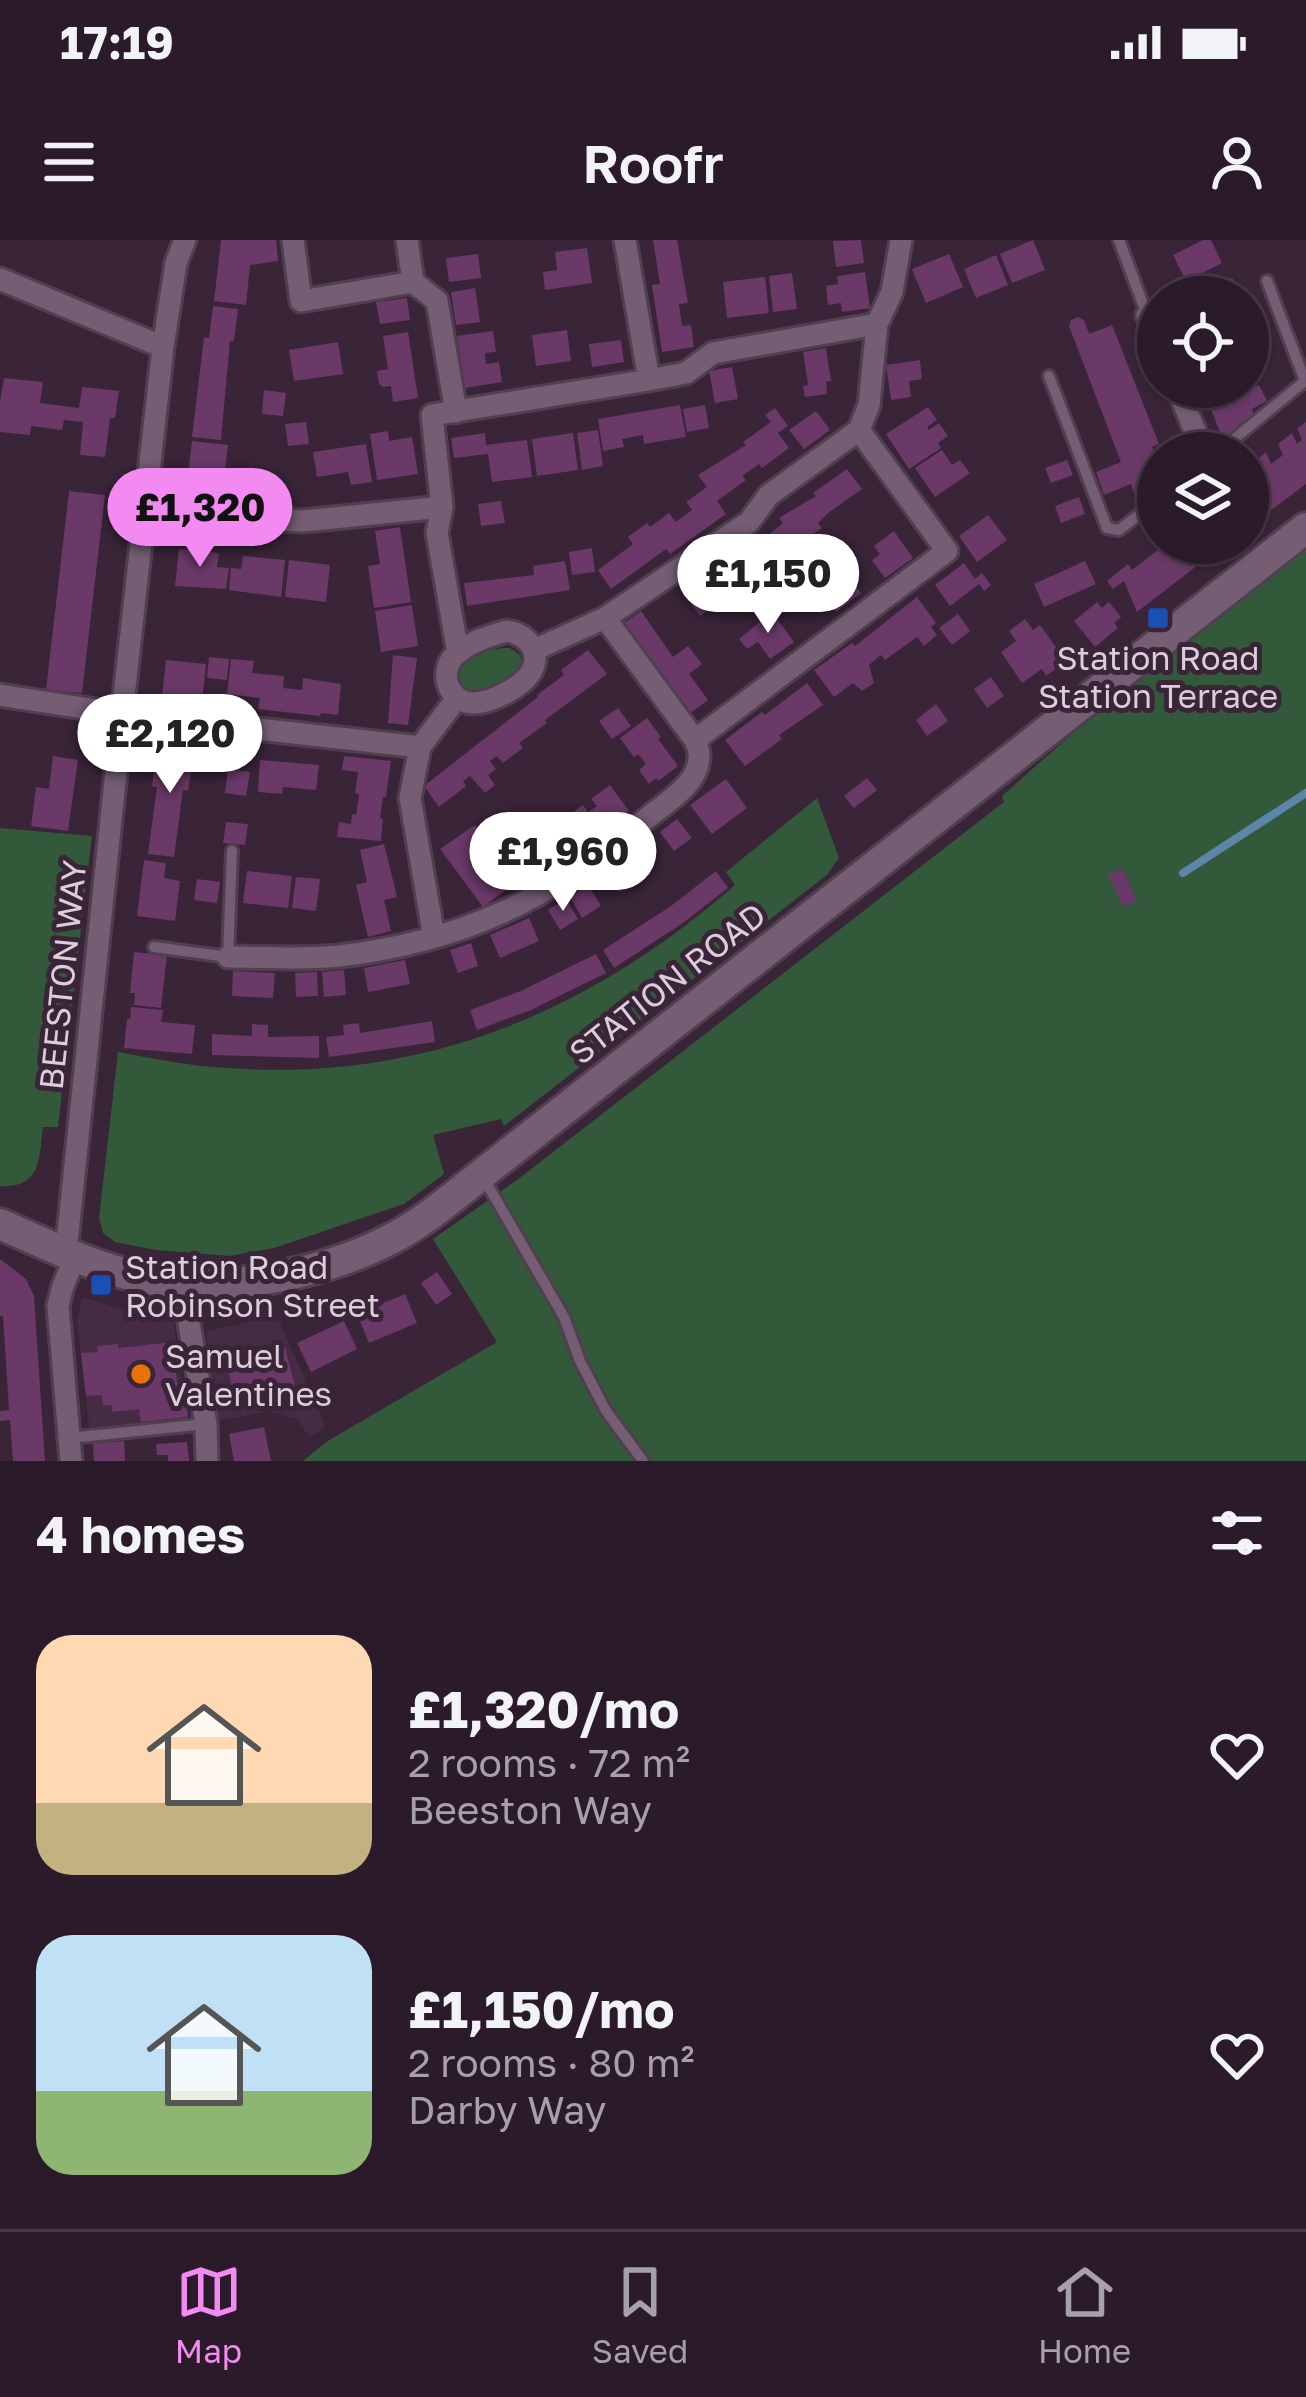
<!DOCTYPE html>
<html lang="en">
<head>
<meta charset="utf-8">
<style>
	body { margin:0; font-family:"Golos Text",sans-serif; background:#372836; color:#f1f3f6; height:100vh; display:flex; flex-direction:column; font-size:45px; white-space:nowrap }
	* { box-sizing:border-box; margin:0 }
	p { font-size:39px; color:#a6a1a8 }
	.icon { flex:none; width:66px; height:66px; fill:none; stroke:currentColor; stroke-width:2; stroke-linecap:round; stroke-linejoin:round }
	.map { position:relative; height:1221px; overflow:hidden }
	.side { display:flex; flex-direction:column; background:#2b1b2a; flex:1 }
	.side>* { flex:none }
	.tools { position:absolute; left:1137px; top:36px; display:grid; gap:24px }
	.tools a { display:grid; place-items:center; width:132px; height:132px; border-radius:50%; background:#2b1b2a; box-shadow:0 3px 9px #0004,0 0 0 3px #473947; font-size:60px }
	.price { position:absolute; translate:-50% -102px; padding:0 27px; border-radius:42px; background:#fff; color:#222; font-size:39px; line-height:78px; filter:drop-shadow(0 3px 6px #0008) }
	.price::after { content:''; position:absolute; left:50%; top:72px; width:36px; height:27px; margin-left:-18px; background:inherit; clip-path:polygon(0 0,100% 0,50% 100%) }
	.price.current { background:#f38af1; color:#111 }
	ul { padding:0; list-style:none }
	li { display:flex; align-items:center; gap:36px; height:300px; padding:0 36px }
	li span { display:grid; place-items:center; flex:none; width:336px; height:240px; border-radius:36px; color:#555 }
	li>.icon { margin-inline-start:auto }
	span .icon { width:144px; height:144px; fill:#fffc; stroke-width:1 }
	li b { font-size:51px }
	h2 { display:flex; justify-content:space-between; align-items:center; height:144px; padding:0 36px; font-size:51px }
	.status { display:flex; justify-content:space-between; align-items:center; height:84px; padding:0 60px; background:#2b1b2a; direction:ltr }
	.status svg { height:33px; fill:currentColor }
	header { display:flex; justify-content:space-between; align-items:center; height:156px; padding:0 36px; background:#2b1b2a; font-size:54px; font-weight:600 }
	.tabs { display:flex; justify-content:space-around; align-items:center; height:168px; border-top:3px solid #473947; background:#2b1b2a; font-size:33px; color:#a6a1a8 }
	.tabs a { display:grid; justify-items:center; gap:6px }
	.tabs .current { color:#f38af1 }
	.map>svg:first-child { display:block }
</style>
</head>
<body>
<div class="status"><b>17:19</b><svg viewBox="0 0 49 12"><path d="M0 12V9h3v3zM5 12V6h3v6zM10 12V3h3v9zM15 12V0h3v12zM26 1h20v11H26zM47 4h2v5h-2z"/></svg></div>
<header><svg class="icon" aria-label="menu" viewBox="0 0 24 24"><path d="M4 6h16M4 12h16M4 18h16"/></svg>Roofr<svg class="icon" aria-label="person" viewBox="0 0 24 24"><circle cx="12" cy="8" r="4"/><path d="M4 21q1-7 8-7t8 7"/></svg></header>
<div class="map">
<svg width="1306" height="1221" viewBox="0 0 1306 1221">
	<rect width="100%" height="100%" fill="#392438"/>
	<path fill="#452b44" d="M82,1057L125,1070L173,1078L189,1192L91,1203L77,1081Z
		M277,1076L326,1187L309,1197L298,1179L269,1171L216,1181L206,1091Z"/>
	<path fill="#33593b" d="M1306,308V1221H303L326,1202L497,1102L433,999L517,940L1004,562L1002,556L1072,494Z
		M510,408L520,415L522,424C509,444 482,459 460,446L457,432C470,415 489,408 510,408Z
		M817,558L839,618L827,635L504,886L501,879L433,895L444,934L404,964L274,1008L229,1016L156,1010L115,1002L103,993L99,978L118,812C155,819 191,826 228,828C423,842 590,772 735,645L726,632Z
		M0,588L92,596L58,887H43C39,918 41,949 0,946Z"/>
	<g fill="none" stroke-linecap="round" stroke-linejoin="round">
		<path stroke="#5c86a8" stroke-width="8" d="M1183,633L1306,553"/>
	</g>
	<path fill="#6a3968" d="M221,0H276L278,21L250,25L246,65L214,61Z
		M653,0H677L688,63L679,64L682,86L691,85L694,107L662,112L652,45L660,44Z
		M861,0L864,23L836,27L833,1Z
		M1033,0L1045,30L1012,43L1000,14Z
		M1203,0H1211L1222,23L1186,41L1173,15Z
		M587,8L592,43L545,50L543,32L557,30L555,12Z
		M478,14L481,38L449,42L446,18Z
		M949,14L963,47L926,63L912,29Z
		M996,15L1008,45L976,58L964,29Z
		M865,32L870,68L842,72L841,63L828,65L826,46L838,44L837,36Z
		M792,33L797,69L773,72L769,36Z
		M765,37L769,73L727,78L723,42Z
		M1232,38L1243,53L1236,57H1180L1202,44L1205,52Z
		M475,48L480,82L456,85L451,52Z
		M407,58L410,80L380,84L376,62Z
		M213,66L238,69L234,101H230L221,200L192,197L204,97L209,98Z
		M1078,77L1084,80L1089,94L1112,85L1159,204L1152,207L1158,222V244L1134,253L1131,244L1104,255L1096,232L1121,222L1069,86L1071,80Z
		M567,90L571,121L536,126L532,95Z
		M493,91L496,112L485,113L486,124L499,122L502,142L465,148L457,96Z
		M408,92L418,158L393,162L391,146L383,147L379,144L377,131L388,129L383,96Z
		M621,100L624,122L592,127L589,104Z
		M338,102L343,134L294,141L289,110Z
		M826,108L831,141L826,142L827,154L805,157L803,146L808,145L803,112Z
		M920,120L922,139L909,141L911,157L891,160L886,125Z
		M732,127L738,159L715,163L709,131Z
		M4,138L43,142L40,163L79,168L82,147L119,151L115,178H110L105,217L80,215L83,182L64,180L62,190L31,186L30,195L0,192V162Z
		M1259,145L1267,161L1252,169L1254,175L1224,202L1202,147H1243L1245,152Z
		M264,150L286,153L283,176L262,174Z
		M680,165L686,197L644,204L643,195L622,199L624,207L603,211L598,179Z
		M705,165L709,188L687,192L683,169Z
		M928,167L937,180L927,187L929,190L939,183L948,196L938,203L941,208L909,229L886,194Z
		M775,168L788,186L778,193L789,208L762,228L759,224L742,236L746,240L717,261L726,274L670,314L666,309L611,349L598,330L633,304L628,297L647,283L650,287L669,273L676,282L692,270L686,262L707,247L698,235L746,205L743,202L771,182L765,175Z
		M816,171L830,190L804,209L789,190Z
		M306,182L309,204L288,206L285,184Z
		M1306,182V244L1250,286L1248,280V241L1254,237L1249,226L1266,212L1271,224L1283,215L1278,204L1292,193L1297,204L1302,200L1297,188Z
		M598,190L603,226L582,230L577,193Z
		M388,191L389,201L412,197L418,234L377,240L370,194Z
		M485,193L486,205L527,200L532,237L492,242L488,214L454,218L451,198Z
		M573,193L578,230L537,236L532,199Z
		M192,201L228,205L221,263L185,258Z
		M366,204L372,242L351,245L348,232L317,237L313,212Z
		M942,210L952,225L960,220L970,233L935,257L915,228Z
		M1067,220L1073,235L1051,243L1045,228Z
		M847,229L862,249L828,273L818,283L822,288L799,304L806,314L798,320L791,310L700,376L685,355L755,306L783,283L779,278L816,256L813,253Z
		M263,248L285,251L282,270L261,268Z
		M69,251L105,255L82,453L46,450Z
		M1079,257L1085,274L1061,283L1055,266Z
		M501,261L505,283L481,286L478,264Z
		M988,275L1007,300L977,322L959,296Z
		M400,287L411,362L374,368L368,326L380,324L375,291Z
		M894,291L913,318L885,338L872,320L880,314L874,306Z
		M1167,303H1217L1220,308L1137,372L1124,341L1113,349L1107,341L1128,324L1132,330Z
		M592,308L595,332L572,335L569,312Z
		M179,309L219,313L217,327L229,328L226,349L175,346Z
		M243,316L285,320L281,357L229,350L231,328L241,329Z
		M289,320L330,325L326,362L285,357Z
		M565,321L570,350L467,366L464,343L534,335L533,326Z
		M1085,321L1096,344L1044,367L1034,344Z
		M964,323L975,339L982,333L991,345L984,351L979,344L950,366L935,345Z
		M840,325L861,353L836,372L815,343Z
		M789,334L802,353L785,365L772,347Z
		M917,357L936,383L931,387L937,395L924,406L917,397L885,420L881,415L869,425L874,443L862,451L853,443L834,457L814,430L852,403L855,406Z
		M1097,362L1102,368L1109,362L1121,377L1114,383L1118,388L1095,407L1074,381Z
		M412,365L418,406L381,412L375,371Z
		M641,371L673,417L688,406L702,424L689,434L708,460L689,474L620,386Z
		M772,372L794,402L770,419L758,402L747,409L739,399Z
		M958,374L970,391L952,405L939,388Z
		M1025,379L1033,390L1040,385L1066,421L1046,436L1042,429L1022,443L1001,412L1016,401L1009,391Z
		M588,410L607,434L545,480L547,483L519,503L523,508L503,523L497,516L490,521L496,529L488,535L495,545L485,553L470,536L463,541L466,546L439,567L424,546L538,457L537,455L564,435L561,430Z
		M393,415L417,418L408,485L388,483Z
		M209,417L229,419L227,440L207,438Z
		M231,419L254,421L252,433L284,436L283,448L302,450L303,438L341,444L338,475L321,473L320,476L258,469L260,458L227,454Z
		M166,420L206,424L202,462L162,458Z
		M991,437L1004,456L987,468L974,449Z
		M807,443L823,465L779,495L782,499L745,526L725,500L762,472L765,475Z
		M936,464L948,481L927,496L916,480Z
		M618,468L631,486L612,499L599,481Z
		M647,478L661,497L658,499L678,526L658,541L656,538L649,544L639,530L646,524L638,514L634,517L620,498Z
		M157,506L194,511L193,520L204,521L203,532L191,531L188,551L183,550L174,617L148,614L157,547L152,546Z
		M53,516L78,520L68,591L31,586L36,547L49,549Z
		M344,516L391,521L386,557H383L380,578L383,579L381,601L337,597L339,582L351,584L352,574L356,575L359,554L355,553L358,532L342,530Z
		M260,520L319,525L316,550L283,547L282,554L258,552Z
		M228,529L250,532L246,556L225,553Z
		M867,538L877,550L854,568L844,556Z
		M726,539L747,568L712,594L690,565Z
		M610,545L629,571L547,632L528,607L519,614L505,595L515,588L528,606L547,591L553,598L569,586L564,579L583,565L588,572L597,566L591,559Z
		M677,579L692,598L674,611L660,592Z
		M226,582L248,584L245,605L223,603Z
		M475,585L484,597L470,609L490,635L499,628L512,645L483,667L440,609Z
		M384,604L397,657L384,660L391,691L368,697L356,645L367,642L360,610Z
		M639,608L653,627L619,652L605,633Z
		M144,620L166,623L164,638L180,641L175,681L137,676Z
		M1123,628L1137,661L1123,667L1108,634Z
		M247,631L292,636L288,668L243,663Z
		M716,631L728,648L683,683L614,728L603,710L671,666Z
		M296,637L320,639L316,671L292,668Z
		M197,639L220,642L217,663L194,660Z
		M588,645L601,666L582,678L570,657Z
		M566,659L578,679L560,690L548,670Z
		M529,678L539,701L500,718L490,695Z
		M471,703L478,726L458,733L450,710Z
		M134,712L167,715L161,768L134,765L135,753H130Z
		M596,714L606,733L531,770L477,790L470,770L523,750Z
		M405,720L410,744L368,752L364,728Z
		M344,730L346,755L324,757L322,732Z
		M233,731L275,733L273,758L232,756Z
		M317,732L318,756L296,757L295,733Z
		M131,767L163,770L161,782L195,785L192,814L124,808L127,779H130Z
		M432,781L435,802L329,817L326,797L344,795L343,785L359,783L360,793Z
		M252,784L268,785V797L319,796V818L212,815V794L252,796Z
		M0,1019L26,1039L34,1056L45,1221H13L10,1180L0,1181V1171L9,1170L3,1076H0Z
		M437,1032L452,1054L436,1065L421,1043Z
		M405,1054L417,1083L369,1103L357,1074Z
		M344,1081L357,1109L311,1132L297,1103Z
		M173,1102L177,1143L184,1142L188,1177L141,1182L139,1169L112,1172V1165L103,1166L102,1155L86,1156L81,1113L98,1112L97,1106L118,1104V1108Z
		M285,1107L295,1146L235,1160L226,1121Z
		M264,1187L271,1221H234L229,1194Z
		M124,1201L125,1221H94L93,1203Z
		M187,1202L189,1221H168V1215H157L156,1204Z"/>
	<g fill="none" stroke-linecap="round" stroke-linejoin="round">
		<defs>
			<path id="lane" d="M1119,0L1147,75
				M1049,136L1107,288L1119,290L1158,260
				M1217,213L1305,141L1267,41
				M154,707L228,717L232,611
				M483,937L564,1077L580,1121L606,1171L643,1221
				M69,1198L206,1184"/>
			<path id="street" d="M293,0L301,61L413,42
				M407,0L413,42L437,61L456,172
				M625,0L649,140
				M0,39L163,107
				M1147,75L1158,102
				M1177,147L1204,213
				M240,278L303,281L442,267
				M507,391C526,394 543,411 531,432C522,447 491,463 474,463C448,463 438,432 455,415C469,402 489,396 507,391Z
				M534,410L605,378L749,282L769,255L859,190
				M458,413L437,293L442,267L432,175L649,140L686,133L713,113L877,84L892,52L901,0
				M0,455L122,474L420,507L410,558L434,697
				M695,500L947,311L859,190L869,165L877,84
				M420,507L457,458
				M228,717C265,717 303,720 339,716C462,702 552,658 646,579C664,564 698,545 699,518C700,512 697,506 695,500L605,378
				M66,1012L122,474L163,107L176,23L185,0
				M182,1042L206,1184L207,1221
				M71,1221L58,1066L62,1049L75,1016"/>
			<path id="secondary" d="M0,984C48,1005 96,1029 148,1039C223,1054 324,1034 391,999C424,982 453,957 482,934L1306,288"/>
		</defs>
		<use href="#lane" stroke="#503f4f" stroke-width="16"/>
		<use href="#street" stroke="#503f4f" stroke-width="27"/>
		<use href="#secondary" stroke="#503f4f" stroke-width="36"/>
		<use href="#lane" stroke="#755d73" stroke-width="10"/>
		<use href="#street" stroke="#755d73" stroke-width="21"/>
		<use href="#secondary" stroke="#755d73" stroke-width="30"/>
	</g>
	<g fill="#1a4fb4" stroke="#392438" stroke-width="4.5">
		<rect x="1146" y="366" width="24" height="24" rx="6"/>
		<rect x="89" y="1033" width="24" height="24" rx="6"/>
	</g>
	<circle fill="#e8710a" stroke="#392438" stroke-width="4.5" cx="141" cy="1134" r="12"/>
	<g text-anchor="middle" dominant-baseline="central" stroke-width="10" stroke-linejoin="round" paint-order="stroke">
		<g font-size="33" fill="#dbcdd9" stroke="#392438" text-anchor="start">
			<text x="1158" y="417" text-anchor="middle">Station Road<tspan x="1158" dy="38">Station Terrace</tspan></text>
			<text x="125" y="1026">Station Road<tspan x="125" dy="38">Robinson Street</tspan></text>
			<text x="165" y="1115">Samuel<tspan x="165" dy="38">Valentines</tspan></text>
		</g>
		<g font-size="33" fill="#dbcdd9" stroke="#392438">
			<text transform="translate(62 735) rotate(-84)">BEESTON WAY</text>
			<text transform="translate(667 743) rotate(-38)">STATION ROAD</text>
		</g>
	</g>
</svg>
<div class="tools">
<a><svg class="icon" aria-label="locate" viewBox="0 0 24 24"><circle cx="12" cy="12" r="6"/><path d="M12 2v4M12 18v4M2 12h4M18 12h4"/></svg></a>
<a><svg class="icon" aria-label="layers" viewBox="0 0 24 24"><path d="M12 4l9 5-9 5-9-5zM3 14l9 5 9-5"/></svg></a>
</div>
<b class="price current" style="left:200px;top:330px">£1,320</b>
<b class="price" style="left:768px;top:396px">£1,150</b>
<b class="price" style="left:170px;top:556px">£2,120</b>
<b class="price" style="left:563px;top:674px">£1,960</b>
</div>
<section class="side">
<h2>4 homes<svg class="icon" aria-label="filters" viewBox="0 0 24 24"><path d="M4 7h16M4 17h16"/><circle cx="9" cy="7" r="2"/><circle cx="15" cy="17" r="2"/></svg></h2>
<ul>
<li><span style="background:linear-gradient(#ffd9b3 70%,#c2b280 0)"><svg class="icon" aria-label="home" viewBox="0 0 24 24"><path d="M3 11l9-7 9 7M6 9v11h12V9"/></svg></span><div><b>£1,320/mo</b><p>2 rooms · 72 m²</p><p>Beeston Way</p></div><svg class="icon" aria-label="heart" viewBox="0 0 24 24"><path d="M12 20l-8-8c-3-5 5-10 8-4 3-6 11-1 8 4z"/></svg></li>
<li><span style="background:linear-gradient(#bfe0f5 65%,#8fb573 0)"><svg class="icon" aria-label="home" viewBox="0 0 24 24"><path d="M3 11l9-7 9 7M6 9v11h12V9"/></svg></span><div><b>£1,150/mo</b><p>2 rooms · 80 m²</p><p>Darby Way</p></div><svg class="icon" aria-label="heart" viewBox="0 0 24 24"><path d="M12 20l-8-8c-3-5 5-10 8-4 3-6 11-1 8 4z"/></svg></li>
</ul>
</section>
<nav class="tabs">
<a class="current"><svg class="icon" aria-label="map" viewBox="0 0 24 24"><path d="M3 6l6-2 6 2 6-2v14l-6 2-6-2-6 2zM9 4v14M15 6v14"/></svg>Map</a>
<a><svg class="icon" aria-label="saved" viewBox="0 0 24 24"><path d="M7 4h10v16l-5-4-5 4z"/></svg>Saved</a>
<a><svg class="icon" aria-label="home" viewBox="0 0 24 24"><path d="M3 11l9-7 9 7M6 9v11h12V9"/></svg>Home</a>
</nav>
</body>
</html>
